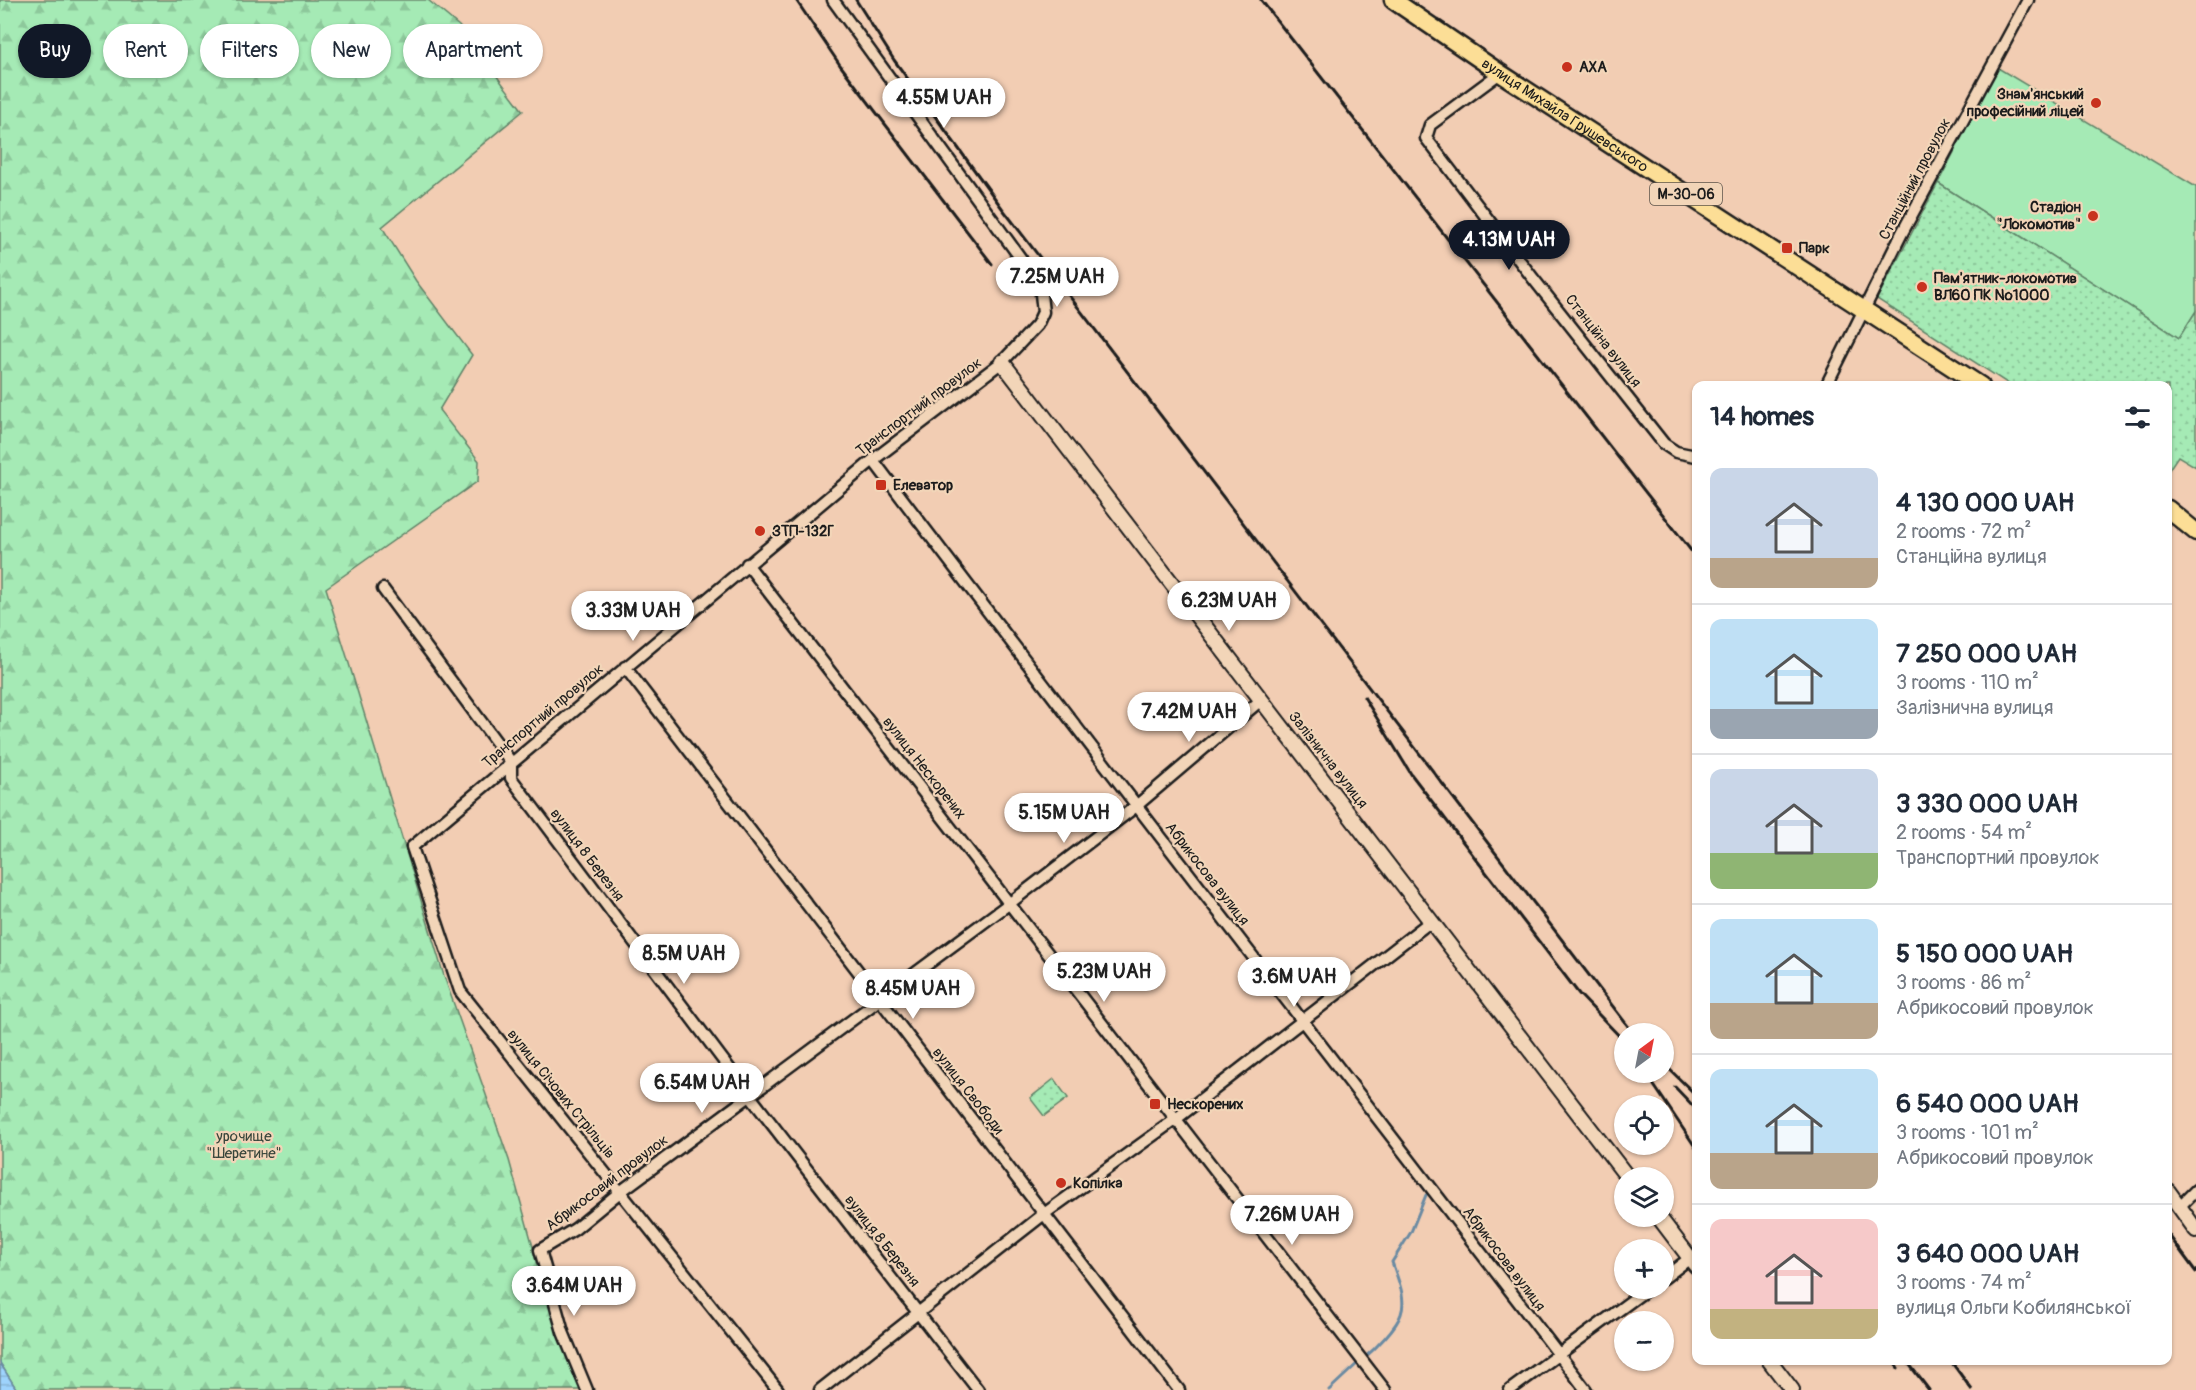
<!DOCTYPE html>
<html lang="en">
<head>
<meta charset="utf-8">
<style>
	body { margin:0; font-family:Pangolin,sans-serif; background:#f6f6f7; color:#1f2937; height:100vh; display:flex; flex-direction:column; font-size:22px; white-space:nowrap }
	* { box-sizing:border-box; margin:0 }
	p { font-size:20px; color:#747a83 }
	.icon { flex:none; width:33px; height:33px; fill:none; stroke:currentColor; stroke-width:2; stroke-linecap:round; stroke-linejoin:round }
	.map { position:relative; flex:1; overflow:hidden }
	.details { position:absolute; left:1692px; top:381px; width:480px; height:984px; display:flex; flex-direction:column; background:#fff; border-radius:12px; box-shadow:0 2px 4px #0004 }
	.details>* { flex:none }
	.guide { position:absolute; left:18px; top:24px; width:570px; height:54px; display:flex; gap:12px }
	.needle { width:39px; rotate:32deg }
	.controls { position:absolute; left:1614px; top:1023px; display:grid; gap:12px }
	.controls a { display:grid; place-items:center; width:60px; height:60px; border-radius:50%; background:#fff; box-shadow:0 2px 4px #0004; font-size:30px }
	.price { position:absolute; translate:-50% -51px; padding:0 14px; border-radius:21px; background:#fff; color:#222; font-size:20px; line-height:39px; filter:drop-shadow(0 2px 3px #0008) }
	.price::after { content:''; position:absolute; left:50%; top:36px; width:18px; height:14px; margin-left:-9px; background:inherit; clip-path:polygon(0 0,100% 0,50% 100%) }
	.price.active { background:#111827; color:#fff }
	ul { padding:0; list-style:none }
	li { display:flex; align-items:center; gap:18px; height:150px; padding:0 18px }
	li+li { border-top:2px solid #e0e1e3 }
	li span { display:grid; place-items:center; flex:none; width:168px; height:120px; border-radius:12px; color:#555 }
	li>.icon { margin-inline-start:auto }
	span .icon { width:72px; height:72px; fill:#fffc; stroke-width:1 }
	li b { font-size:26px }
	h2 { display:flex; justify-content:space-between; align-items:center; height:72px; padding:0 18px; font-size:26px }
	.pill { padding:0 21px; border-radius:27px; background:#fff; box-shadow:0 2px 4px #0004; font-size:21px; line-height:54px }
	.pill.active { background:#111827; color:#fff }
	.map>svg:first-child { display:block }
</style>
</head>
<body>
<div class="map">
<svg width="2196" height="1390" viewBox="0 0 2196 1390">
	<defs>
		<pattern id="forest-firs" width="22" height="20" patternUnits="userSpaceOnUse" patternTransform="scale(1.5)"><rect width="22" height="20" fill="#a5eab5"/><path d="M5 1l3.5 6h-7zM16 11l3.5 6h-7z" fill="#8dc89b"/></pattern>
		<pattern id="park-dots" width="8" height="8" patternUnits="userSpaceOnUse" patternTransform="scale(1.5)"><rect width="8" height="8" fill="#a5eab5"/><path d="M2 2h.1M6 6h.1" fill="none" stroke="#8dc89b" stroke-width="1.8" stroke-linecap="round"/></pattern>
		<pattern id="water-rules" width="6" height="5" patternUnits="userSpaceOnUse" patternTransform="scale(1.5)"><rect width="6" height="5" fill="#9ed3fc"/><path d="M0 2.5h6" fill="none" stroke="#88b5d7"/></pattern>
	</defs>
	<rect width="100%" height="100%" fill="#f2cdb3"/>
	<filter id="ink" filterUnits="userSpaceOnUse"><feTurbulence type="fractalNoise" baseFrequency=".0167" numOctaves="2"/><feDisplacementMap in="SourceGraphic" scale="12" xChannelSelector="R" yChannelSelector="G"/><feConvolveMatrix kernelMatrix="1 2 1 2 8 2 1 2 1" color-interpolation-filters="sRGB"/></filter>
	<g filter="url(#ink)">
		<path fill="#a5eab5" stroke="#608368" stroke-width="1.5" d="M1998,68L2196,187V311L2179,338L1938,183Z"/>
		<path fill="url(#forest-firs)" stroke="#608368" stroke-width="1.5" d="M0,0H428L459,26L523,111L382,227L416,281L472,355L439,410L479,461L478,481L326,588L444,976L509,1160L555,1326L582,1390H17L0,1363Z"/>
		<path fill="url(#park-dots)" stroke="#608368" stroke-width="1.5" d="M1938,183L2179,338L2196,311V467L2178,456L2168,471V386L2010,385L1877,299Z
			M1054,1079L1068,1098L1044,1116L1030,1098Z"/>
		<path fill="url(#water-rules)" stroke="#6a8aa2" stroke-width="1.5" d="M0,1363L17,1390H0Z"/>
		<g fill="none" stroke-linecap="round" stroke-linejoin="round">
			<path stroke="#6a8aa2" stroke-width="3" d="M1364,1358C1375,1349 1397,1327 1401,1314C1407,1298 1397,1277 1392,1262L1411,1232L1426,1195
				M1329,1390L1359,1362"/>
			<defs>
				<path id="minor" d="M1500,73L1430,125L1426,138L1532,277L1664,444L1676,452L1696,456
					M1826,386L1902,233L2028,0
					M873,460C1108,772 1349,1079 1586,1390
					M747,564L1385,1390
					M383,589L511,762V778L750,1096L978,1390
					M625,667L1179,1390
					M2179,1207L2196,1190
					M1664,1278L1690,1258
					M587,1390L563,1332L540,1250L575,1229L620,1192L1010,903L1135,807L1261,700
					M778,1390L460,991L412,847L873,460L1002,362L1037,325L1043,312L1040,285L833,0
					M820,1390L1044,1214L1176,1119L1431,921
					M1510,1390L1649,1288"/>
				<path id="tertiary" d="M1002,362L1628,1178
					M2168,1191L2196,1230
					M1658,1216L1696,1266
					M1769,1360L1792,1390"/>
				<g id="primary">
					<path id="s1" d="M1393,0L1500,73L1981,386"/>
					<path d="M2168,509L2196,532"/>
				</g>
			</defs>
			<use href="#minor" stroke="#1c1c1c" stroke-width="15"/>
			<use href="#tertiary" stroke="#1c1c1c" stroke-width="18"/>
			<use href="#primary" stroke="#1c1c1c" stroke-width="21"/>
			<use href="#minor" stroke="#f2d5b8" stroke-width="10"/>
			<use href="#tertiary" stroke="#f2d5b8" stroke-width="14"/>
			<use href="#primary" stroke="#fcde96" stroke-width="16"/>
			<path stroke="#1c1c1c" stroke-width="3" d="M796,0L840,65L992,264
				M856,0L894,60L1002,208L1634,1034
				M1261,0L1696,557
				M1364,697L1411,774L1579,994L1624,1041
				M1664,1064L1696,1095
				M1645,1072L1696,1148
				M1675,1087L1696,1109
				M2168,1234L2196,1272
				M1893,1360L1898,1368
				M1906,1360L1929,1390
				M1950,1360L1972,1390"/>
		</g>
	</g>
	<g fill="#c8321e" stroke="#f2d5b8" stroke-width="2">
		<circle cx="1567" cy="67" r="6"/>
		<circle cx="2096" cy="103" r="6"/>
		<circle cx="2093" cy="216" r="6"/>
		<rect x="1781" y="242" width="12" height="12" rx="3"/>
		<circle cx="1922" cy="287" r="6"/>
		<rect x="875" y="479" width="12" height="12" rx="3"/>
		<circle cx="760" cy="531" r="6"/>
		<rect x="1149" y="1098" width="12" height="12" rx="3"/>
		<circle cx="1061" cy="1183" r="6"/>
	</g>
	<g text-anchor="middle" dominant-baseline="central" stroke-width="4.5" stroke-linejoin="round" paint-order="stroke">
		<rect fill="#f2d5b8" stroke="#5c544b" stroke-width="1.5" x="1650" y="183" width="72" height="22" rx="4.5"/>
		<g font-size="14" font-weight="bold" fill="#1c1c1c">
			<text x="1686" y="194">М-30-06</text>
		</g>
		<g font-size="15" font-weight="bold" fill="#1c1c1c" stroke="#f2d5b8" text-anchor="start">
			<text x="1579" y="67">AXA</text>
			<text x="2084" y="94" text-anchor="end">Знам'янський<tspan x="2084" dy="17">професійний ліцей</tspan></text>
			<text x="2081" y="207" text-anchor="end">Стадіон<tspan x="2081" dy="17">"Локомотив"</tspan></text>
			<text x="1799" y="248">Парк</text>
			<text x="1934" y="278">Пам'ятник-локомотив<tspan x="1934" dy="17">ВЛ60 ПК №1000</tspan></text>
			<text x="893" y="485">Елеватор</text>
			<text x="772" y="531">ЗТП-132Г</text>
			<text x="1167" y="1104">Нескорених</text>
			<text x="1073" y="1183">Копілка</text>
		</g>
		<g font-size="15" fill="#1c1c1c" stroke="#f2d5b8">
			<text stroke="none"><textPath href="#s1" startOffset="207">вулиця Михайла Грушевського</textPath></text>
			<text transform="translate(1915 179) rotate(-62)">Станційний провулок</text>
			<text transform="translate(1603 341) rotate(52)">Станційна вулиця</text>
			<text transform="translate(919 407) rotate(-37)">Транспортний провулок</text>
			<text transform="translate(543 716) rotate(-40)">Транспортний провулок</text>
			<text transform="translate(1328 760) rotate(52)">Залізнична вулиця</text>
			<text transform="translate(924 768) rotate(52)">вулиця Нескорених</text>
			<text transform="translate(587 855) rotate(53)">вулиця 8 Березня</text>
			<text transform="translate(1207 874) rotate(52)">Абрикосова вулиця</text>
			<text transform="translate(968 1091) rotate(52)">вулиця Свободи</text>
			<text transform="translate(561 1094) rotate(51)">вулиця Січових Стрільців</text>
			<text transform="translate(607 1183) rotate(-37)">Абрикосовий провулок</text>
			<text transform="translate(882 1241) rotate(52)">вулиця 8 Березня</text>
			<text transform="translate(1504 1259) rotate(53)">Абрикосова вулиця</text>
		</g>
		<g font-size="15" fill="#37453b" stroke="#f2d5b8">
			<text x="244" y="1136">урочище<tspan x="244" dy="17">"Шеретине"</tspan></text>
		</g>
	</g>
</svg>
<div class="controls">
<a><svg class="needle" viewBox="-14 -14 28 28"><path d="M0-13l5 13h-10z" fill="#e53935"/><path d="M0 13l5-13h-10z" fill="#747a83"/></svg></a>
<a><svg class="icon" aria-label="locate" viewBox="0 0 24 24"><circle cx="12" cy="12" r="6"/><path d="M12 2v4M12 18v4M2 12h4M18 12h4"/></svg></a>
<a><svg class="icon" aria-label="layers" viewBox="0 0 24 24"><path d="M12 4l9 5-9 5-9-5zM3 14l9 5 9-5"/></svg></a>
<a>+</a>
<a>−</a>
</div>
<b class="price" style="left:944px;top:129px">4.55M UAH</b>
<b class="price active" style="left:1509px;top:271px">4.13M UAH</b>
<b class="price" style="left:1057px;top:308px">7.25M UAH</b>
<b class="price" style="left:1229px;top:632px">6.23M UAH</b>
<b class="price" style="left:633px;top:642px">3.33M UAH</b>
<b class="price" style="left:1189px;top:743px">7.42M UAH</b>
<b class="price" style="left:1064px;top:844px">5.15M UAH</b>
<b class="price" style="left:684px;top:985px">8.5M UAH</b>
<b class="price" style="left:1104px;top:1003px">5.23M UAH</b>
<b class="price" style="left:1294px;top:1008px">3.6M UAH</b>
<b class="price" style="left:913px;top:1020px">8.45M UAH</b>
<b class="price" style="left:702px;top:1114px">6.54M UAH</b>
<b class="price" style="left:1292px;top:1246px">7.26M UAH</b>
<b class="price" style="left:574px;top:1317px">3.64M UAH</b>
<div class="guide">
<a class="pill active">Buy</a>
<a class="pill">Rent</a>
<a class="pill">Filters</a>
<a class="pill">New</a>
<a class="pill">Apartment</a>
</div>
<section class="details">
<h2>14 homes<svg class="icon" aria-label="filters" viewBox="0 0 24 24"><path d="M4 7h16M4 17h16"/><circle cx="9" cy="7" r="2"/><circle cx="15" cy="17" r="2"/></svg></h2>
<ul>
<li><span style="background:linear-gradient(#c9d6e8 75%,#b9a48a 0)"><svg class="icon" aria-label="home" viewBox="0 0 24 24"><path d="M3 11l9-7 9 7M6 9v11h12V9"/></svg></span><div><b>4 130 000 UAH</b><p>2 rooms · 72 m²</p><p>Станційна вулиця</p></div></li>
<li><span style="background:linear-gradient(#bfe0f5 75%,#9aa5b1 0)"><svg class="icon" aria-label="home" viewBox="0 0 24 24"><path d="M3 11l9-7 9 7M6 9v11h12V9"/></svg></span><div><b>7 250 000 UAH</b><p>3 rooms · 110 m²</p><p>Залізнична вулиця</p></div></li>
<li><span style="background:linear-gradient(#c9d6e8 70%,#8fb573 0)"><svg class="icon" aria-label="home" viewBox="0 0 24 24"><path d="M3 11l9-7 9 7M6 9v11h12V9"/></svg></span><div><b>3 330 000 UAH</b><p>2 rooms · 54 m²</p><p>Транспортний провулок</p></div></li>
<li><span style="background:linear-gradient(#bfe0f5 70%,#b9a48a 0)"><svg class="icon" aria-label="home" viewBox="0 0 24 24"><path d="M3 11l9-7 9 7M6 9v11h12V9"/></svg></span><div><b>5 150 000 UAH</b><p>3 rooms · 86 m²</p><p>Абрикосовий провулок</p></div></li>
<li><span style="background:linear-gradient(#bfe0f5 70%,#b9a48a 0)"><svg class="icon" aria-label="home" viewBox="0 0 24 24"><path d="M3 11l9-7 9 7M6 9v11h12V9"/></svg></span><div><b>6 540 000 UAH</b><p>3 rooms · 101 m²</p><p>Абрикосовий провулок</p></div></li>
<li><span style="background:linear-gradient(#f6c9c9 75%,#c2b280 0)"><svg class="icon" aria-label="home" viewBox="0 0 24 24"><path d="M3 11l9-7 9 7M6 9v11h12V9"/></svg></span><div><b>3 640 000 UAH</b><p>3 rooms · 74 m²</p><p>вулиця Ольги Кобилянської</p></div></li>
</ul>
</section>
</div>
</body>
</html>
